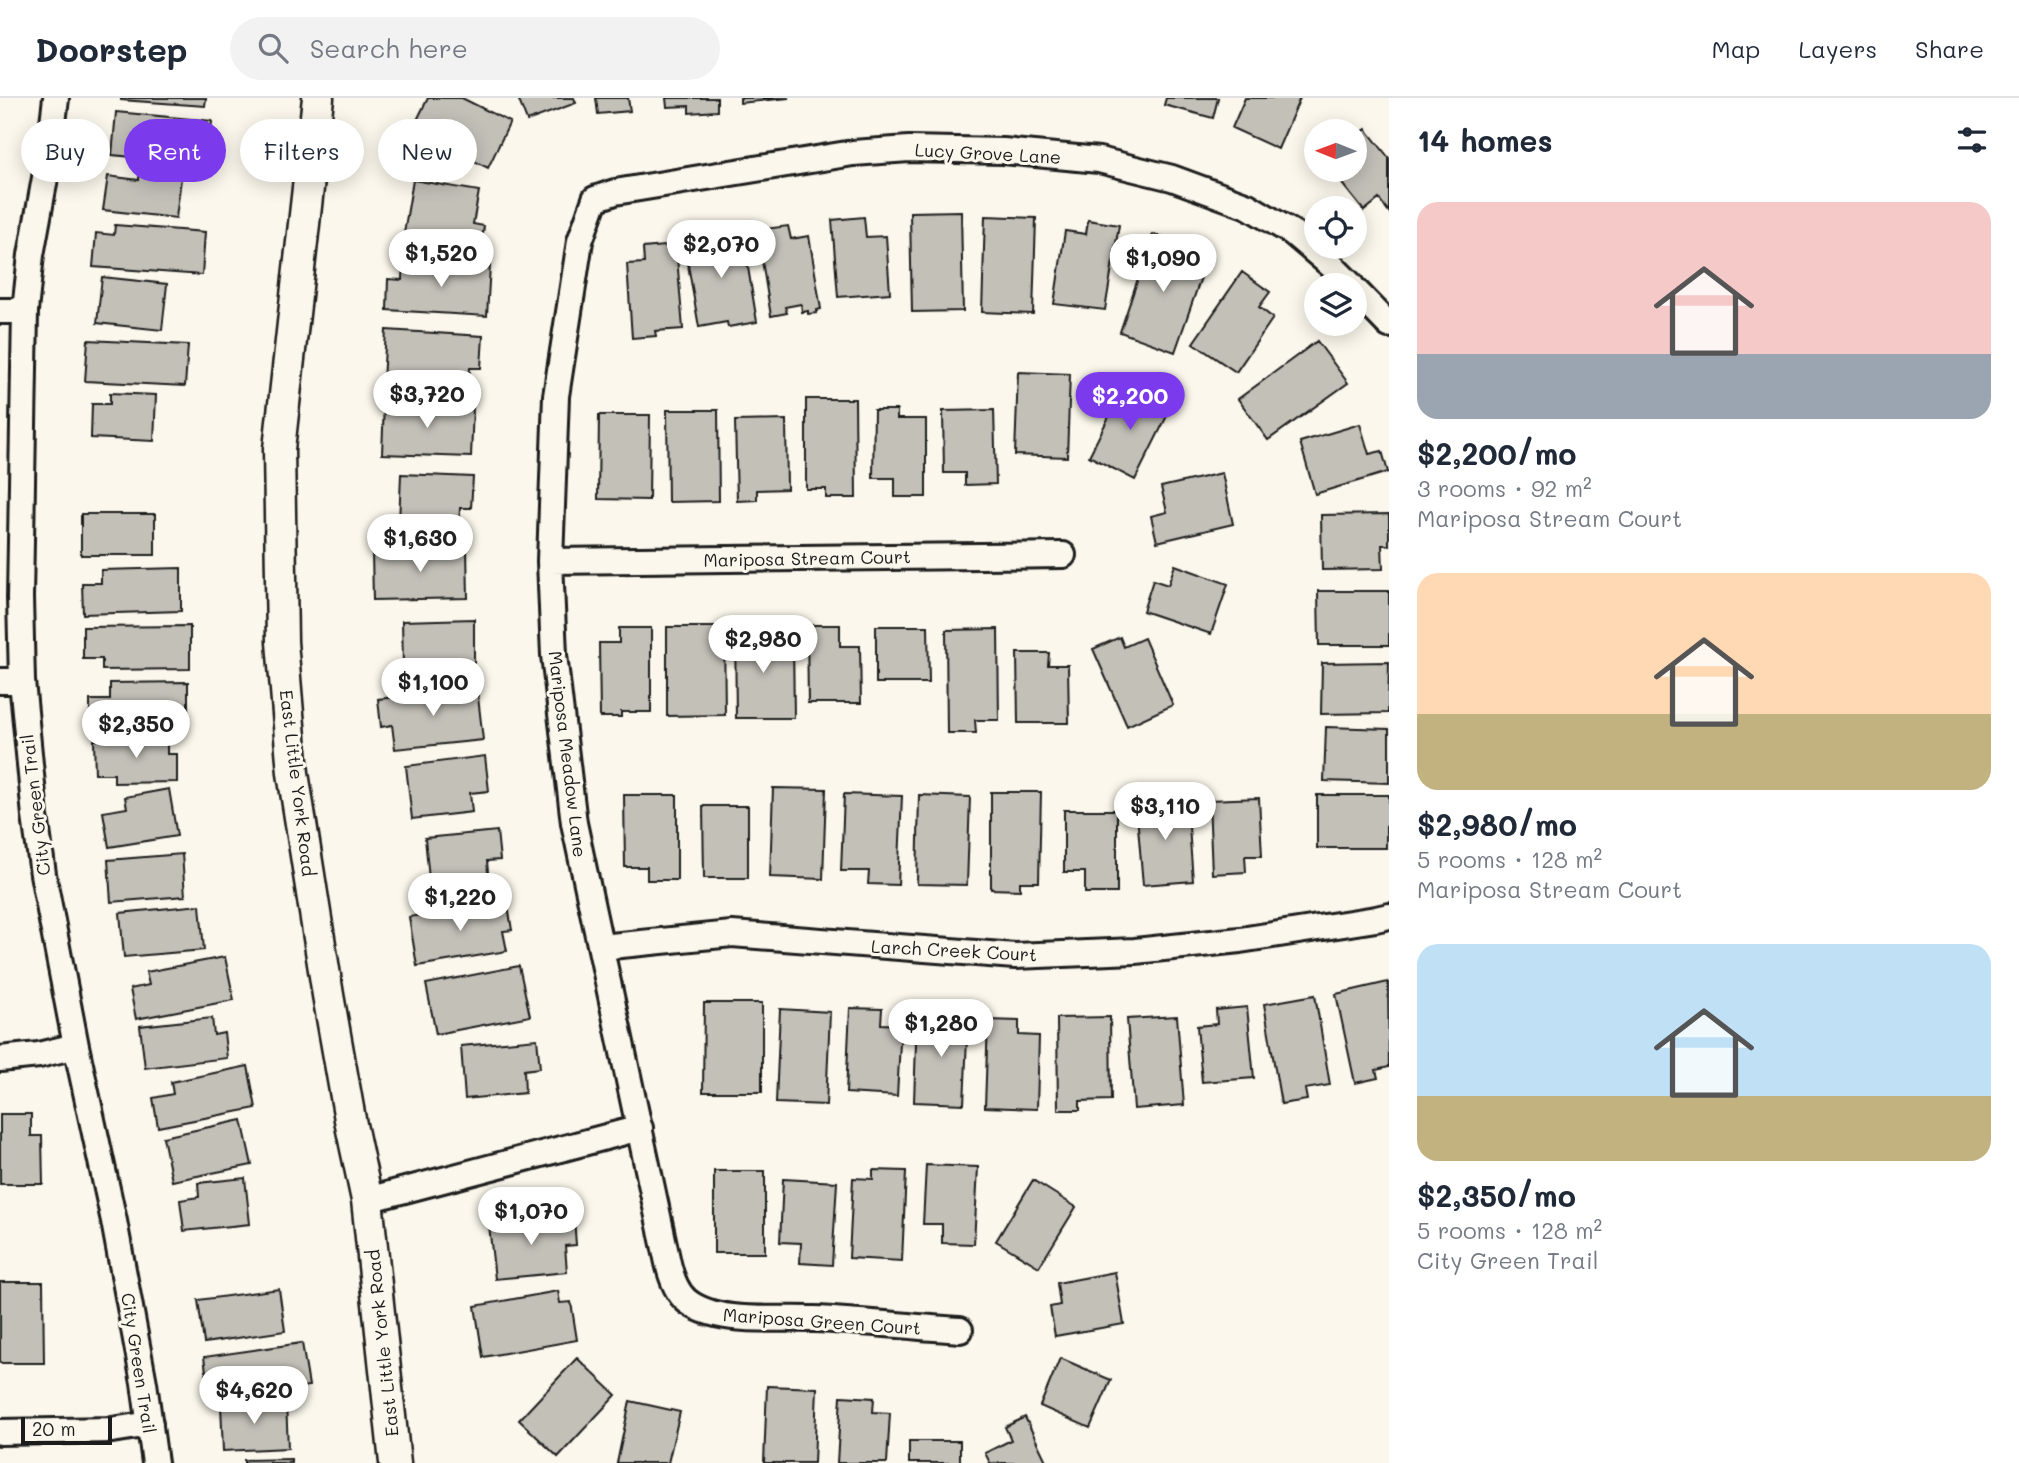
<!DOCTYPE html>
<html lang="en">
<head>
<meta charset="utf-8">
<style>
	body { margin:0; font-family:Mali,sans-serif; background:#f2f2f3; color:#1f2937; height:100vh; display:flex; flex-direction:column; font-size:26px; white-space:nowrap }
	* { box-sizing:border-box; margin:0 }
	p { font-size:23px; color:#747a83 }
	.icon { flex:none; width:38px; height:38px; fill:none; stroke:currentColor; stroke-width:2; stroke-linecap:round; stroke-linejoin:round }
	.map { position:relative; flex:1; overflow:hidden }
	.details { display:flex; flex-direction:column; background:#fff; width:630px }
	.details>* { flex:none }
	.guide { position:absolute; left:21px; top:21px; width:665px; height:63px; display:flex; gap:14px }
	.needle { width:46px; rotate:271deg }
	.fabs { position:absolute; left:1304px; top:21px; display:grid; gap:14px }
	.fabs a { display:grid; place-items:center; width:63px; height:63px; border-radius:50%; background:#fff; box-shadow:0 4px 18px #0003; font-size:35px }
	.scale { position:absolute; left:21px; bottom:18px; width:91px; box-sizing:border-box; padding-left:7px; border:4px solid #1c1c1c; border-top:0; font-size:19px; line-height:24px; white-space:nowrap; color:#1c1c1c; -webkit-text-stroke:5px #fbf7ec; paint-order:stroke }
	.price { position:absolute; translate:-50% -60px; padding:0 16px; border-radius:24px; background:#fff; color:#222; font-size:23px; line-height:46px; filter:drop-shadow(0 2px 4px #0008) }
	.price::after { content:''; position:absolute; left:50%; top:42px; width:21px; height:16px; margin-left:-10px; background:inherit; clip-path:polygon(0 0,100% 0,50% 100%) }
	.price.on { background:#7c3aed; color:#fff }
	ul { padding:0; list-style:none }
	li { display:grid; align-content:center; gap:14px; height:371px; padding:0 28px }
	li span { display:grid; place-items:center; height:217px; border-radius:21px; color:#555 }
	li>.icon { margin-inline-start:auto }
	span .icon { width:126px; height:126px; fill:#fffc; stroke-width:1 }
	li b { font-size:30px }
	h2 { display:flex; justify-content:space-between; align-items:center; height:84px; padding:0 28px; font-size:30px }
	.chip { padding:0 24px; border-radius:32px; background:#fff; box-shadow:0 4px 18px #0003; font-size:24px; line-height:63px }
	.chip.on { background:#7c3aed; color:#fff }
	header { display:flex; align-items:center; gap:42px; box-sizing:border-box; height:98px; padding:0 35px; background:#fff; border-bottom:2px solid #e0e1e3 }
	header strong { font-size:33px }
	nav { display:flex; gap:38px; margin-inline-start:auto; font-size:24px }
	.search { width:490px; height:63px; background:#f2f2f3; display:flex; align-items:center; gap:18px; box-sizing:border-box; padding:0 24px; border-radius:38px; color:#747a83; font-size:26px }
	main { display:flex; flex:1; min-height:0 }
	.map>svg:first-child { display:block }
</style>
</head>
<body>
<header>
<strong>Doorstep</strong>
<div class="search"><svg class="icon" aria-label="search" viewBox="0 0 24 24"><circle cx="10" cy="10" r="6"/><path d="M15 15l6 6"/></svg>Search here</div>
<nav><a>Map</a><a>Layers</a><a>Share</a></nav>
</header>
<main>
<div class="map">
<svg width="1389" height="1365" viewBox="0 0 1389 1365">
	<rect width="100%" height="100%" fill="#fbf7ec"/>
	<filter id="ink" filterUnits="userSpaceOnUse"><feTurbulence type="fractalNoise" baseFrequency=".0143" numOctaves="2"/><feDisplacementMap in="SourceGraphic" scale="14" xChannelSelector="R" yChannelSelector="G"/><feConvolveMatrix kernelMatrix="1 2 1 2 8 2 1 2 1" color-interpolation-filters="sRGB"/></filter>
	<g filter="url(#ink)">
		<path fill="#c3c0b8" stroke="#1c1c1c" stroke-width="2" d="M121,0H206L205,8L121,2Z
			M428,0H462L510,24L488,70L412,32Z
			M518,0H574L576,5L527,23Z
			M596,0H628L630,13L598,16Z
			M666,0H717V13L689,15V8L667,9Z
			M740,0H789L740,5Z
			M1166,0H1218L1213,20L1164,7Z
			M1245,0H1300L1278,51L1232,30Z
			M116,14L212,23L208,66L112,57Z
			M1366,31L1389,60V114L1379,101L1364,113L1331,72H1354V39Z
			M140,68L182,73L176,120L103,112L108,78L139,82Z
			M413,82L479,93L473,126L484,128L481,148L404,135Z
			M961,113L963,213L912,214L910,114Z
			M985,118L1036,120L1033,216L982,214Z
			M864,119L866,139L886,138L890,195L838,199L832,122Z
			M1088,122L1119,127L1105,212L1054,206L1065,133L1086,136Z
			M115,127L205,134L202,177L93,169L96,135L114,137Z
			M788,128L791,141L809,138L821,211L817,212V215L808,216V213L802,214L801,206L785,209L787,215L771,218L757,132Z
			M742,133L757,224L728,229L727,224L699,229L684,144Z
			M1153,136L1189,149L1186,158L1206,165L1175,254L1120,234Z
			M676,147L683,231L655,233L656,238L632,240L627,166L644,165L643,150Z
			M403,162L490,167L487,218L387,212L388,181L402,182Z
			M1242,174L1270,194L1259,209L1273,220L1236,274L1193,245Z
			M102,179L167,186L162,232L97,225Z
			M386,232L483,238L481,270H470L469,288L383,283Z
			M88,242L188,247L185,288L85,283Z
			M1317,243L1348,285L1268,342L1238,301Z
			M1018,274L1070,276L1067,359L1015,357Z
			M1125,287L1171,310L1135,382L1089,358Z
			M110,295L156,297L154,343L91,340L92,306H110Z
			M806,301H855L856,400H826V391H806Z
			M384,305L473,309L471,359L382,356Z
			M667,312H718L719,403L668,404Z
			M874,312H897V321H926V399H895V380H873Z
			M994,312L996,386L965,387V375H944L943,313Z
			M599,317H650L649,402L598,401Z
			M786,322L787,391L757,392V402L737,403L735,323Z
			M1360,326L1369,356L1382,353L1388,374L1315,396L1300,344Z
			M1222,375L1233,426L1157,444L1151,418L1167,414L1161,389Z
			M401,376L473,379L471,410H460L459,429L399,426Z
			M81,416H155V457H81Z
			M1389,416V447H1382L1383,471L1322,472L1321,417Z
			M467,451L468,500L373,502L372,453Z
			M1175,467L1228,486L1211,536L1143,513L1153,482L1168,487Z
			M181,470V513L83,516L82,485H101V472Z
			M1318,493H1389V547H1319Z
			M474,521V565L403,566L402,523Z
			M807,527H840V548H860L861,605H808Z
			M190,528V571L102,572V561H83V529Z
			M765,528V541H793L794,620H736L735,529Z
			M876,528H928L929,585H876Z
			M667,529H724L725,617L667,618Z
			M619,530H651V614H621V619H600L599,545H619Z
			M998,531L999,622H975L976,635H947L946,532Z
			M1120,539L1124,549L1144,540L1173,607L1127,628L1093,551Z
			M1017,555H1049L1048,567H1068L1069,625H1018Z
			M1389,564L1388,615L1321,616L1322,565Z
			M188,584V629L90,630V602H110V585Z
			M477,590L483,642L395,651L392,627L381,629L378,601Z
			M1326,629L1389,631V685L1324,683Z
			M167,640V656H177V684L114,685V676H95L94,642Z
			M485,658L489,693L470,695L472,714L412,721L406,668Z
			M773,690L826,691L823,781L770,779Z
			M169,691L177,738L109,749L103,714L127,710L125,699Z
			M991,694H1041L1039,784H1020V792L991,791Z
			M844,696L902,698L898,787L868,786L869,773H841Z
			M624,697H677V782H647V769H625Z
			M919,697L970,699L967,787L917,786Z
			M1317,697H1389V728H1386V750H1317Z
			M1259,700L1262,758H1245L1246,774L1212,776L1209,702Z
			M1187,701L1193,783L1143,787L1136,705Z
			M703,708H748V780H704Z
			M1064,712H1117V795H1085V774H1064Z
			M497,733L500,762L487,763L489,785L430,791L425,740Z
			M182,756L185,798L111,804L108,762Z
			M507,802L512,832L503,833L507,853L417,868L409,819Z
			M200,807L204,852L124,859L120,815Z
			M225,859L234,902L136,921L130,891L149,887L146,874Z
			M519,868L530,918L436,936L426,886Z
			M1388,884L1389,969L1376,972L1378,980L1355,985L1336,896Z
			M1315,897L1330,987L1305,991L1307,1002L1281,1006L1264,906Z
			M704,905H762V994H703Z
			M1247,909L1254,980L1202,984L1197,928L1217,926L1216,912Z
			M850,910L882,911L881,926L901,927L897,998L846,995Z
			M780,911L830,914L826,1007L776,1005Z
			M917,916L968,918L964,1006L914,1004Z
			M1177,918L1184,1007L1134,1011L1127,921Z
			M1110,919L1111,1002L1080,1003V1012H1058L1057,920Z
			M212,920L214,937L224,935L227,960L145,970L140,928Z
			M988,922L1019,923V937L1039,938L1037,1011L985,1009Z
			M537,941L540,970L524,972L525,995L465,1001L461,948Z
			M248,968L256,1010L158,1029L153,1000L173,996L171,984Z
			M0,1016H31V1038H42L43,1086H0Z
			M242,1022L252,1067L172,1083L163,1039Z
			M926,1067L978,1069L974,1146L942,1145V1126H923Z
			M873,1072L906,1073L902,1163L849,1160L853,1080L873,1081Z
			M714,1073H765V1155H714Z
			M245,1080L250,1126L184,1133L180,1102L199,1099L198,1085Z
			M783,1081L837,1084L832,1167L800,1165L801,1145L780,1144Z
			M1033,1082L1076,1109L1039,1169L996,1143Z
			M574,1119L576,1147L565,1148L567,1174L495,1181L489,1127Z
			M1115,1174L1124,1226L1055,1238L1050,1209L1060,1207L1057,1185Z
			M0,1184H43L44,1265H0Z
			M279,1191L285,1233L204,1245L198,1202Z
			M558,1193L560,1205L571,1204L577,1242L483,1259L475,1208Z
			M302,1245L309,1288L231,1299L229,1285L208,1288L204,1259Z
			M577,1260L616,1297L558,1359L519,1322Z
			M1060,1260L1111,1282L1090,1330L1040,1308Z
			M767,1288L817,1290L814,1365H764Z
			M841,1298L874,1300L873,1314L890,1315L887,1365H837Z
			M630,1303L680,1314L668,1365H617Z
			M286,1304L288,1350L223,1353L221,1307Z
			M1025,1319L1047,1365H990L985,1355L1011,1342L1005,1329Z
			M909,1343H960V1365H909Z
			M291,1361V1365H244V1362Z"/>
		<g fill="none" stroke-linecap="round" stroke-linejoin="round">
			<defs>
				<path id="minor" d="M56,0L49,58L31,157L25,213L20,500L22,583L35,718L43,776L76,948L114,1123L144,1285L155,1365
					M1354,191L1389,227
					M0,213H25
					M550,463L1063,457
					M0,583H22
					M601,849L732,836L1015,858L1135,853L1240,842L1376,821L1389,818
					M0,961L39,957L76,948
					M367,1102L640,1030
					M960,1232C912,1229 863,1223 814,1221C777,1219 717,1227 687,1203C676,1194 671,1178 668,1165L574,725L554,557L550,463L556,298L580,143L595,101L615,94L853,55L909,51L1003,53L1099,62L1172,80L1248,108L1293,135L1332,168L1351,187
					M0,1334L112,1332L150,1326"/>
				<path id="tertiary" d="M318,0L279,351L282,544L293,675L328,897L351,1027L367,1102L395,1365"/>
			</defs>
			<use href="#minor" stroke="#1c1c1c" stroke-width="30"/>
			<use href="#tertiary" stroke="#1c1c1c" stroke-width="35"/>
			<use href="#minor" stroke="#fbf7ec" stroke-width="24"/>
			<use href="#tertiary" stroke="#fbf7ec" stroke-width="30"/>
		</g>
	</g>
	<g text-anchor="middle" dominant-baseline="central" stroke-width="6" stroke-linejoin="round" paint-order="stroke">
		<g font-size="18" fill="#1c1c1c" stroke="#fbf7ec">
			<text transform="translate(988 55) rotate(3)">Lucy Grove Lane</text>
			<text transform="translate(807 460) rotate(-1)">Mariposa Stream Court</text>
			<text transform="translate(568 656) rotate(83)">Mariposa Meadow Lane</text>
			<text transform="translate(298 685) rotate(83)">East Little York Road</text>
			<text transform="translate(35 707) rotate(-97)">City Green Trail</text>
			<text transform="translate(954 852) rotate(3)">Larch Creek Court</text>
			<text transform="translate(822 1223) rotate(4)">Mariposa Green Court</text>
			<text transform="translate(382 1245) rotate(-96)">East Little York Road</text>
			<text transform="translate(139 1265) rotate(81)">City Green Trail</text>
		</g>
	</g>
</svg>
<div class="fabs">
<a><svg class="needle" viewBox="-14 -14 28 28"><path d="M0-13l5 13h-10z" fill="#e53935"/><path d="M0 13l5-13h-10z" fill="#747a83"/></svg></a>
<a><svg class="icon" aria-label="locate" viewBox="0 0 24 24"><circle cx="12" cy="12" r="6"/><path d="M12 2v4M12 18v4M2 12h4M18 12h4"/></svg></a>
<a><svg class="icon" aria-label="layers" viewBox="0 0 24 24"><path d="M12 4l9 5-9 5-9-5zM3 14l9 5 9-5"/></svg></a>
</div>
<div class="scale">20 m</div>
<b class="price" style="left:721px;top:182px">$2,070</b>
<b class="price" style="left:441px;top:191px">$1,520</b>
<b class="price" style="left:1163px;top:196px">$1,090</b>
<b class="price" style="left:427px;top:332px">$3,720</b>
<b class="price on" style="left:1130px;top:334px">$2,200</b>
<b class="price" style="left:420px;top:476px">$1,630</b>
<b class="price" style="left:763px;top:577px">$2,980</b>
<b class="price" style="left:433px;top:620px">$1,100</b>
<b class="price" style="left:136px;top:662px">$2,350</b>
<b class="price" style="left:1165px;top:744px">$3,110</b>
<b class="price" style="left:460px;top:835px">$1,220</b>
<b class="price" style="left:941px;top:961px">$1,280</b>
<b class="price" style="left:531px;top:1149px">$1,070</b>
<b class="price" style="left:254px;top:1328px">$4,620</b>
<div class="guide">
<a class="chip">Buy</a>
<a class="chip on">Rent</a>
<a class="chip">Filters</a>
<a class="chip">New</a>
</div>
</div>
<section class="details">
<h2>14 homes<svg class="icon" aria-label="filters" viewBox="0 0 24 24"><path d="M4 7h16M4 17h16"/><circle cx="9" cy="7" r="2"/><circle cx="15" cy="17" r="2"/></svg></h2>
<ul>
<li><span style="background:linear-gradient(#f6c9c9 70%,#9aa5b1 0)"><svg class="icon" aria-label="home" viewBox="0 0 24 24"><path d="M3 11l9-7 9 7M6 9v11h12V9"/></svg></span><div><b>$2,200/mo</b><p>3 rooms · 92 m²</p><p>Mariposa Stream Court</p></div></li>
<li><span style="background:linear-gradient(#ffd9b3 65%,#c2b280 0)"><svg class="icon" aria-label="home" viewBox="0 0 24 24"><path d="M3 11l9-7 9 7M6 9v11h12V9"/></svg></span><div><b>$2,980/mo</b><p>5 rooms · 128 m²</p><p>Mariposa Stream Court</p></div></li>
<li><span style="background:linear-gradient(#bfe0f5 70%,#c2b280 0)"><svg class="icon" aria-label="home" viewBox="0 0 24 24"><path d="M3 11l9-7 9 7M6 9v11h12V9"/></svg></span><div><b>$2,350/mo</b><p>5 rooms · 128 m²</p><p>City Green Trail</p></div></li>
</ul>
</section>
</main>
</body>
</html>
